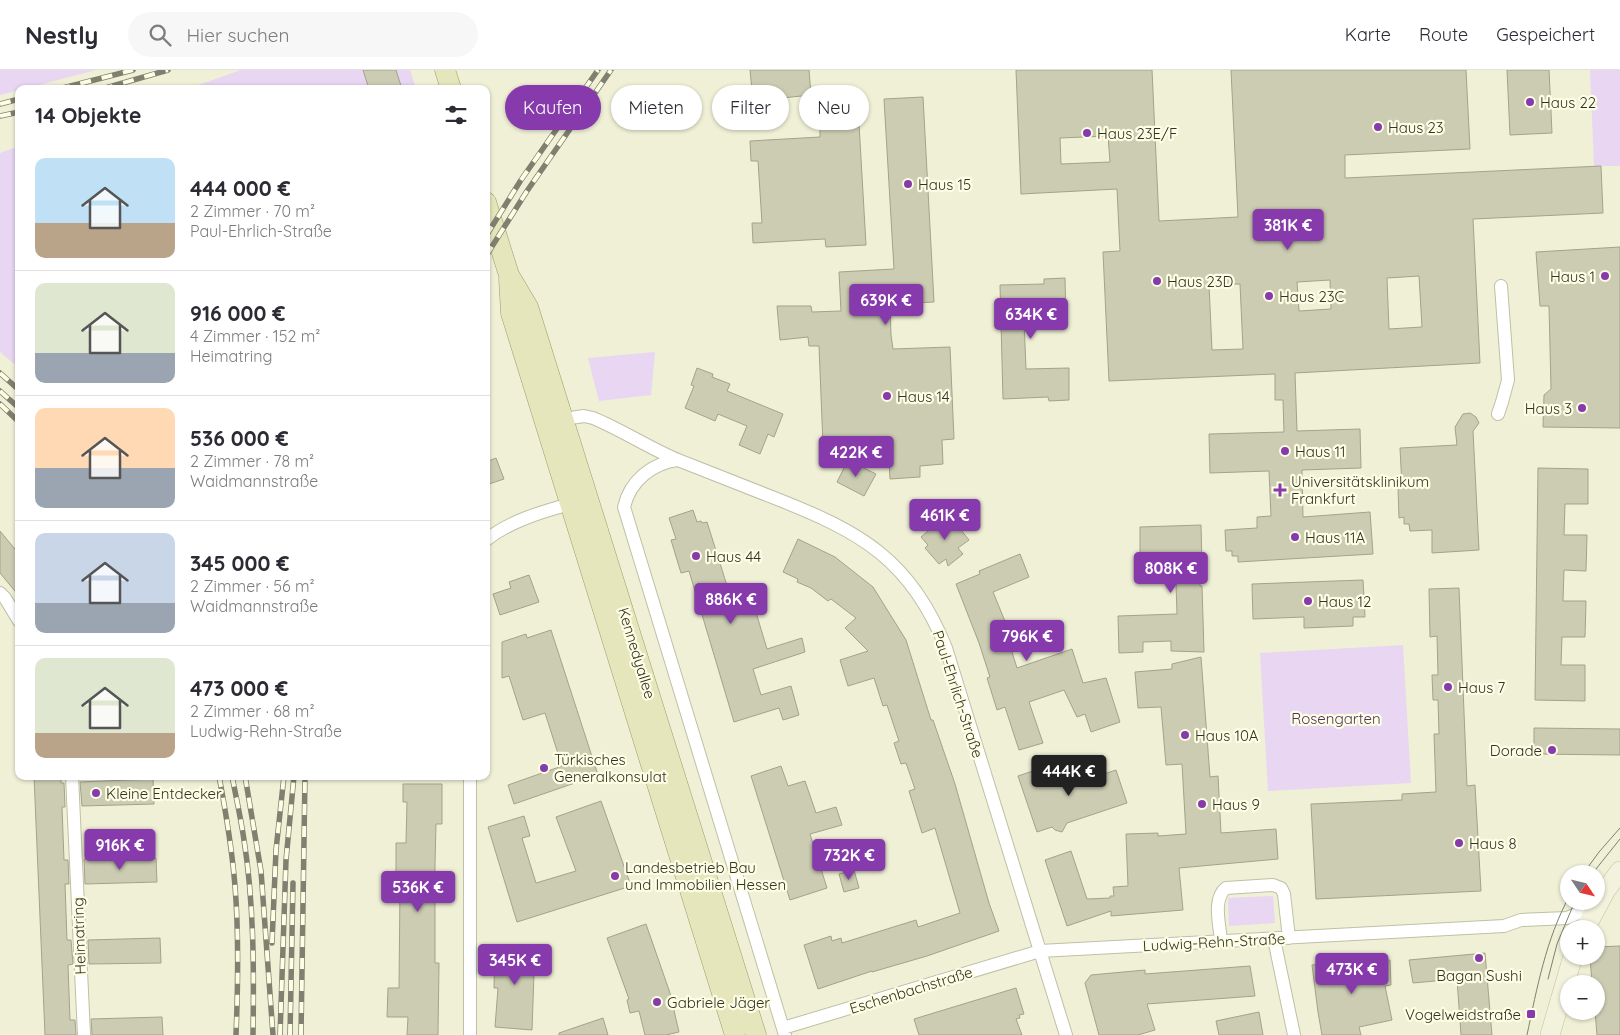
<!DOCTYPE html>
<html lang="de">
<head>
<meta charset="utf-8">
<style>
	body { margin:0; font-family:Quicksand,sans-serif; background:#f7f7f7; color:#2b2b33; height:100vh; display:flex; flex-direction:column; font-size:19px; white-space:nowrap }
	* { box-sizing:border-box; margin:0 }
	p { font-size:16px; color:#7c7c81 }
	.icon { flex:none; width:28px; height:28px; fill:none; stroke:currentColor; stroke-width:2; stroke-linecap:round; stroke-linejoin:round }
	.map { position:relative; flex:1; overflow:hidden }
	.panel { position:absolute; left:15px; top:15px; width:475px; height:695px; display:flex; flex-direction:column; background:#fff; border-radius:10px; box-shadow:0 1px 4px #0004 }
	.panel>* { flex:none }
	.top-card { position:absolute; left:505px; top:15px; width:475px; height:45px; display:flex; gap:10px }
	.needle { width:32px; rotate:125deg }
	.buttons { position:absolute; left:1560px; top:795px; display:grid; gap:10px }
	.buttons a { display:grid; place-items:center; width:45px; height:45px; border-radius:50%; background:#fff; box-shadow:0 1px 4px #0004; font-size:25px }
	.price { position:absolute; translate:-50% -42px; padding:0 11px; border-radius:5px; background:#863aac; color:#fff; font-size:16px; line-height:32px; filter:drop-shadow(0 1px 2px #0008) }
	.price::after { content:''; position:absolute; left:50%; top:30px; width:15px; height:11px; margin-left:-8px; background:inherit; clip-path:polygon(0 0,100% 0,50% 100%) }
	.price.selected { background:#222; color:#fff }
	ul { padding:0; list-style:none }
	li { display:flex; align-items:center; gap:15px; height:125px; padding:0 20px }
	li+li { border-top:1px solid #e1e1e2 }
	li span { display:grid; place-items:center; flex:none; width:140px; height:100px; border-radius:10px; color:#555 }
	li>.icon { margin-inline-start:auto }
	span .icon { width:60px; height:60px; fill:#fffc; stroke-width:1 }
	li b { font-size:21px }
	h2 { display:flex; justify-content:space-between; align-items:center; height:60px; padding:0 20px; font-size:21px }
	.pill { padding:0 18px; border-radius:22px; background:#fff; box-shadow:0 1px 4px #0004; font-size:18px; line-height:45px }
	.pill.selected { background:#863aac; color:#fff }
	header { display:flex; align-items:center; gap:30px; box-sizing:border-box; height:70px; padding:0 25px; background:#fff; border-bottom:1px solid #e1e1e2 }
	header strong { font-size:24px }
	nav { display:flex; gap:28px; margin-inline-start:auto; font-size:18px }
	.search { width:350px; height:45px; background:#f7f7f7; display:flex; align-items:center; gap:12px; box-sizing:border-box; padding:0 18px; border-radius:28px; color:#7c7c81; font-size:19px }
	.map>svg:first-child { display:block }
</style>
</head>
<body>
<header>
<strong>Nestly</strong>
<div class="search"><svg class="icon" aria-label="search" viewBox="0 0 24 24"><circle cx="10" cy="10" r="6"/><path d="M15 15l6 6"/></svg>Hier suchen</div>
<nav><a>Karte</a><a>Route</a><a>Gespeichert</a></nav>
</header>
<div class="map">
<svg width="1620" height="965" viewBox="0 0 1620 965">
	<rect width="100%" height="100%" fill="#eff0d6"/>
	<path fill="#e8d6f3" d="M0,0H96L0,25Z
		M241,0H410L416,19H187Z
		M1590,0H1620V96H1594Z
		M19,76V298L0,282V83Z
		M655,282L651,325L599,331L588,288Z
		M1403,575L1411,713L1268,721L1260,583Z
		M1273,826L1275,853L1229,856L1228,828Z"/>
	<path fill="#cbccb2" stroke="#a3a38a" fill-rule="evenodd" d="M363,0H396L402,19H369Z
		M750,0H809L811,25L753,31Z
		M1016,0H1152L1159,151L1238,147L1231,0H1466L1470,79L1345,85V108L1601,96L1603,143L1473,149L1480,293L1295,303L1297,361L1360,359L1361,398L1302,400L1303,447L1370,442L1373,484L1238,492V486H1232V481H1226L1225,460L1257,458V447L1271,446L1269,401L1210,403L1209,364L1284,362L1283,330H1275V304L1109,311L1103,182L1120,181L1117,119L1021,124ZM1108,66L1110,92L1061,94L1060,68ZM1419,206L1422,257L1389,259L1387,208ZM1330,210L1331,239L1299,241L1297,212ZM1240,214L1243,279L1212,280L1209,215Z
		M1507,0H1549L1552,63L1510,65Z
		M923,27L934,232L890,234L891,265L893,279L950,277L954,369L942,370L943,394L920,396V407L890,409L888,372L823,375L819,276H809L808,267L780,270L777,236H811L812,242L841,241L839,202L894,199L884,29Z
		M859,54L866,175L826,177L825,169L753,173L752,153H762L758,91H751L750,71L820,67V56Z
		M1620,177V358L1543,357L1544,325L1551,319L1549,236H1540L1536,182Z
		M1065,208L1066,249L1024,250L1026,299L1069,298V330L1049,331L1048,327L1003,329L1000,215L1044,214V209Z
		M697,298L713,304L712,307L730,314L727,321L783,344L774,367L768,364L760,384L739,375L747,356L718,344L715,351L685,338L694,316L691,315Z
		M1470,343L1476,347L1479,353L1473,361L1479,480L1432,483V460L1410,461L1409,454H1404V447L1399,448L1398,417H1402L1400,378L1457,375L1455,357L1463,344Z
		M496,388L504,409L486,415V392Z
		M848,390L876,404L864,426L837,412Z
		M1538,398L1588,399V434H1565L1564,465H1587L1586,501L1564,500L1563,531H1586L1585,567H1562L1561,595H1585V631L1535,630Z
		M693,440L697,452L701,451L702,453L707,452L729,522L736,520L737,523L749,519L767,579L802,568L805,582L753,599L761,625L791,616L799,645L783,650L779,638L734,652L689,501L681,503L671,470L676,469L669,448Z
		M948,444L969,470L958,478L963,484L948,496L946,489L939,494L925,478L928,475L921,467Z
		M1201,455L1202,495H1199L1200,516H1202L1204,582L1171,581V571L1143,572V582L1119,583L1118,546L1177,544L1175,486L1140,487V457Z
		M0,461L19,484V526L0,503Z
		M798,469L835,487L873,517L906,570L931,650H933L955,714L989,833L999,861L927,886L872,902V901L818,919L804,875L831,866L832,871L841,868L842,873L916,850L918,857L960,843L935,758L922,763L909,721L915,719L906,693L901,694L894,673L899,671L887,635L883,636L874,608L848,616L840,590L868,581L845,558L856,548L831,529L828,531L811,518L797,512L798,509L783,502Z
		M1020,484L1029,507L993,522L1009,561L1006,563L1017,598L1072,579L1083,613L1106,608L1120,652L1091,662L1085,644L1077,647L1064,620L1029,632L1043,673L1019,680L1005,637L997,640L987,608L990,607L979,573L956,514L980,504L979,501Z
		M529,505L539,532L500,545L493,524L511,518L509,512Z
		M1363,510L1365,547H1353V556L1304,558V547L1253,549L1252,514Z
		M1459,518L1467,716L1475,715L1481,821L1316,829L1311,734L1402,730V724L1436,722L1434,664H1439L1438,630H1433L1432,605H1438L1437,566L1430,567L1429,519Z
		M551,560L598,705L514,734L508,715L562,696L545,643L523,650L509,606L502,608V572L526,564L527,568Z
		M1201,587L1210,707L1218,706L1221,763L1276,759L1278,789L1179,798L1183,840L1111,846V841L1067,856L1045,790L1071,781L1087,829L1110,828V826H1114L1113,817L1128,816L1126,764L1158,763V766L1186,764L1182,694L1166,695L1161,637L1138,638L1135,602L1172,599V594Z
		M1534,658L1620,659V685L1534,684Z
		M1054,694L1060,713L1094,702L1095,707L1116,700L1127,733L1067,753L1062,762L1055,760L1052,757L1037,762L1018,706Z
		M781,696L788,716L805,711L816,743L836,737L842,755L810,764L827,818L790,830L751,706Z
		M34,706H61V713H64L65,737H62L64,790H68L69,814H65L67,870H71L73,894L68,895L70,950H75L76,965H45Z
		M153,709L154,734L82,736L80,712Z
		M403,714H442V754H436L435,794V893H439L438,965H407L408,947H387L388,918H399L400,818H396V773H406L407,732H403Z
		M601,731L631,816L517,852L488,757L524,746L530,766L522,768L536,813L576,801L556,747Z
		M156,788L157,812L85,814L84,789Z
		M854,800L859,818L844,822L839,804Z
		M646,854L670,923L679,962L666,965H645L639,941L630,943L627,930L629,929L607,868Z
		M160,868L161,893L89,894L88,870Z
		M495,875L535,876L532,960L495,957L498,918H494Z
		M1620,876V965H1597L1595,941H1596V914H1592L1590,886H1596V877Z
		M1485,883L1492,965H1461L1457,909L1413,913L1409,890Z
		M1354,890V892L1390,890L1391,915L1385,916L1392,950L1359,957L1361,965H1322L1318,942L1312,895Z
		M1250,896L1255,926L1147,934L1155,960L1138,965H1099L1085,913L1091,905L1145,900V904Z
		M1016,918L1024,944L1019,945L1020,948L1016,949L1022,965H919L914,949Z
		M1259,942L1263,965H1219L1216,951Z
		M162,947L163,965H92L91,949Z
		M603,948L608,965H559V963Z"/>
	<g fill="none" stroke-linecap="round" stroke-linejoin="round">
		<defs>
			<path id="minor" d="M1498,344L1502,332L1508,310L1501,216
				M561,356L564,349L584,346L593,348C622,360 649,378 678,390C711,403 744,416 777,429C861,462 911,490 946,578L1066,965
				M678,390C652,393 630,411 624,437L785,965
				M486,470C510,451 541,442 570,434
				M0,523L5,528L19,551
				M72,706L84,965
				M470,706V965
				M1274,869L1294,965
				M1221,871C1220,856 1212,829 1226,818L1273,815L1281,818L1284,824L1289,868
				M783,958L1040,881L1504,856L1521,850L1567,848L1581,842L1593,831"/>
			<path id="secondary" d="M1585,859L1606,820L1620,801
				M1550,965L1573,886"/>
			<path id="primary" d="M445,0L451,19
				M486,132L509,205L528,237L756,965
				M509,209L511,243L735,965"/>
		</defs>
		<use href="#minor" stroke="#bfc0a6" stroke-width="14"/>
		<use href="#secondary" stroke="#bfc0a6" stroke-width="20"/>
		<use href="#primary" stroke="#9b9c69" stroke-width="21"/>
		<use href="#minor" stroke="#fff" stroke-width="12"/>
		<use href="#secondary" stroke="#f2f2dd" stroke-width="19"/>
		<use href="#primary" stroke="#e5e6bb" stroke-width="20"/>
		<path stroke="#7f806f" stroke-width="1" d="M1583,804L1599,782L1620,758
			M1592,804L1620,769
			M1548,909L1557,874L1575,831
			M1527,965C1537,918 1546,869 1569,827"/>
		<defs>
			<path id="rail" d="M59,19L133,0
				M102,19L168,0
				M0,34L19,29
				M0,46L19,42
				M486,166L521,110L598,0
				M486,186L527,121L611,0
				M0,303L19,320
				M0,321L19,338
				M0,334L19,352
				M219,706C226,743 232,779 235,816C239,865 238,916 236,965
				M232,706C236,727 241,749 244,770C254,833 254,901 253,965
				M245,706L261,801L273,965
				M272,873L276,780L284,706
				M280,965L286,790L294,706
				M290,965L293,813
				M301,965L305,706"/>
		</defs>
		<use href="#rail" stroke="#7f806f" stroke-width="5.5"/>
		<use href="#rail" stroke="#fdfee3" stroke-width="4" stroke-dasharray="11" stroke-linecap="butt"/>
	</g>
	<g fill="#863aac" stroke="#fdfee3" stroke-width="2">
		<circle cx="1530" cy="32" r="5"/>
		<circle cx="1378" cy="57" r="5"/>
		<circle cx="1087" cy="63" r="5"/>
		<circle cx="908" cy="114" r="5"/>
		<circle cx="1605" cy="206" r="5"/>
		<circle cx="1157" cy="211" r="5"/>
		<circle cx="1269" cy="226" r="5"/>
		<circle cx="887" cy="326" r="5"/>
		<circle cx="1582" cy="338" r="5"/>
		<circle cx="1285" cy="381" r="5"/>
		<path d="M1277.5 412.5h5v5h5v5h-5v5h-5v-5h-5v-5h5z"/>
		<circle cx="1295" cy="467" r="5"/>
		<circle cx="696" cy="486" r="5"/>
		<circle cx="1308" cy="531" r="5"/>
		<circle cx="1448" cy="617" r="5"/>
		<circle cx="1185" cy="665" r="5"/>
		<circle cx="1552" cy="680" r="5"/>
		<circle cx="544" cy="698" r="5"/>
		<circle cx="96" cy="723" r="5"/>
		<circle cx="1202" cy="734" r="5"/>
		<circle cx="1459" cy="773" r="5"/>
		<circle cx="615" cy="806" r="5"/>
		<circle cx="1479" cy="888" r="5"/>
		<circle cx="657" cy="932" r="5"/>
		<rect x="1526" y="939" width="10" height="10" rx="2.5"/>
	</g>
	<g text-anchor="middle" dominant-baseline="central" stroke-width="4.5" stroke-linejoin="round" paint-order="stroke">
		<g font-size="15" fill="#313127" stroke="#fdfee3" text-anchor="start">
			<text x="1540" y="32">Haus 22</text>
			<text x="1388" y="57">Haus 23</text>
			<text x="1097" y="63">Haus 23E/F</text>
			<text x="918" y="114">Haus 15</text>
			<text x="1595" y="206" text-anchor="end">Haus 1</text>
			<text x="1167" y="211">Haus 23D</text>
			<text x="1279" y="226">Haus 23C</text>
			<text x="897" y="326">Haus 14</text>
			<text x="1572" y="338" text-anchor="end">Haus 3</text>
			<text x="1295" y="381">Haus 11</text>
			<text x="1291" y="411">Universitätsklinikum<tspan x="1291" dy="17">Frankfurt</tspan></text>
			<text x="1305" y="467">Haus 11A</text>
			<text x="706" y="486">Haus 44</text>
			<text x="1318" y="531">Haus 12</text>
			<text x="1458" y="617">Haus 7</text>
			<text x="1195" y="665">Haus 10A</text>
			<text x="1542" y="680" text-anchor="end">Dorade</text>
			<text x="554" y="689">Türkisches<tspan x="554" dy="17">Generalkonsulat</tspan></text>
			<text x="106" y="723">Kleine Entdecker</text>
			<text x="1212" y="734">Haus 9</text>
			<text x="1469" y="773">Haus 8</text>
			<text x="625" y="797">Landesbetrieb Bau<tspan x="625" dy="17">und Immobilien Hessen</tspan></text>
			<text x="1479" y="905" text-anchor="middle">Bagan Sushi</text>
			<text x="667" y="932">Gabriele Jäger</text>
			<text x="1521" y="944" text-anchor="end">Vogelweidstraße</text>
		</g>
		<g font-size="15" fill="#313127" stroke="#fdfee3">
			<text transform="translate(637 583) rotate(73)">Kennedyallee</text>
			<text transform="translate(958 624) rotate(72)">Paul-Ehrlich-Straße</text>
			<text transform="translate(79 866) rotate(-92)">Heimatring</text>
			<text transform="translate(1214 872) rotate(-3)">Ludwig-Rehn-Straße</text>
			<text transform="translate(911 920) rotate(-17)">Eschenbachstraße</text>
		</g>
		<g font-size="15" fill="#50345f" stroke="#fdfee3">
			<text x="1336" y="648">Rosengarten</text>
		</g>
	</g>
</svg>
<div class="buttons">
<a><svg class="needle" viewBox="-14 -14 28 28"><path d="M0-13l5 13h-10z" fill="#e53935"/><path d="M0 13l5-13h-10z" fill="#7c7c81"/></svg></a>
<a>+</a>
<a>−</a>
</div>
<b class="price" style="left:1288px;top:181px">381K €</b>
<b class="price" style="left:886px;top:256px">639K €</b>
<b class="price" style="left:1031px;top:270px">634K €</b>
<b class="price" style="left:856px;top:408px">422K €</b>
<b class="price" style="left:945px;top:471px">461K €</b>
<b class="price" style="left:1171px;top:524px">808K €</b>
<b class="price" style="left:731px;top:555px">886K €</b>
<b class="price" style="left:1027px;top:592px">796K €</b>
<b class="price selected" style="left:1069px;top:727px">444K €</b>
<b class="price" style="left:120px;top:801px">916K €</b>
<b class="price" style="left:849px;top:811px">732K €</b>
<b class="price" style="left:418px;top:843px">536K €</b>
<b class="price" style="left:515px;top:916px">345K €</b>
<b class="price" style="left:1352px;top:925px">473K €</b>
<div class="top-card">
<a class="pill selected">Kaufen</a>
<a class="pill">Mieten</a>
<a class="pill">Filter</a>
<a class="pill">Neu</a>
</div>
<section class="panel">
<h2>14 Objekte<svg class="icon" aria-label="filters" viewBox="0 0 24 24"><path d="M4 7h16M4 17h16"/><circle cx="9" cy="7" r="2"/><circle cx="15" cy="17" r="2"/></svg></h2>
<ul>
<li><span style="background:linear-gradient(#bfe0f5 65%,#b9a48a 0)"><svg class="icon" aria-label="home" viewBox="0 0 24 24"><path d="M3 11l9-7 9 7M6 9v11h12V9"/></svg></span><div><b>444 000 €</b><p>2 Zimmer · 70 m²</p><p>Paul-Ehrlich-Straße</p></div></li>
<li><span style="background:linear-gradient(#dfe7d0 70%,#9aa5b1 0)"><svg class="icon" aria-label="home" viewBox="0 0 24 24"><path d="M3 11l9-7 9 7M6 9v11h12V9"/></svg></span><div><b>916 000 €</b><p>4 Zimmer · 152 m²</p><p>Heimatring</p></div></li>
<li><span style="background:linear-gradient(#ffd9b3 60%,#9aa5b1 0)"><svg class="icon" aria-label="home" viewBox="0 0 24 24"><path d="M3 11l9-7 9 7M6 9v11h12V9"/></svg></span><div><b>536 000 €</b><p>2 Zimmer · 78 m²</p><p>Waidmannstraße</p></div></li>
<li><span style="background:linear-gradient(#c9d6e8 70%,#9aa5b1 0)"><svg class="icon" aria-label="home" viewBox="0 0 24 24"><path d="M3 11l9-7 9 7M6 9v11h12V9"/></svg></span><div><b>345 000 €</b><p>2 Zimmer · 56 m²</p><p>Waidmannstraße</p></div></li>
<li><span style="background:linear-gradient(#dfe7d0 75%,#b9a48a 0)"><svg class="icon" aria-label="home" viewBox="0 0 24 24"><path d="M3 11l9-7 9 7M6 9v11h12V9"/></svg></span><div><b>473 000 €</b><p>2 Zimmer · 68 m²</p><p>Ludwig-Rehn-Straße</p></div></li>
</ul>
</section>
</div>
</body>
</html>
